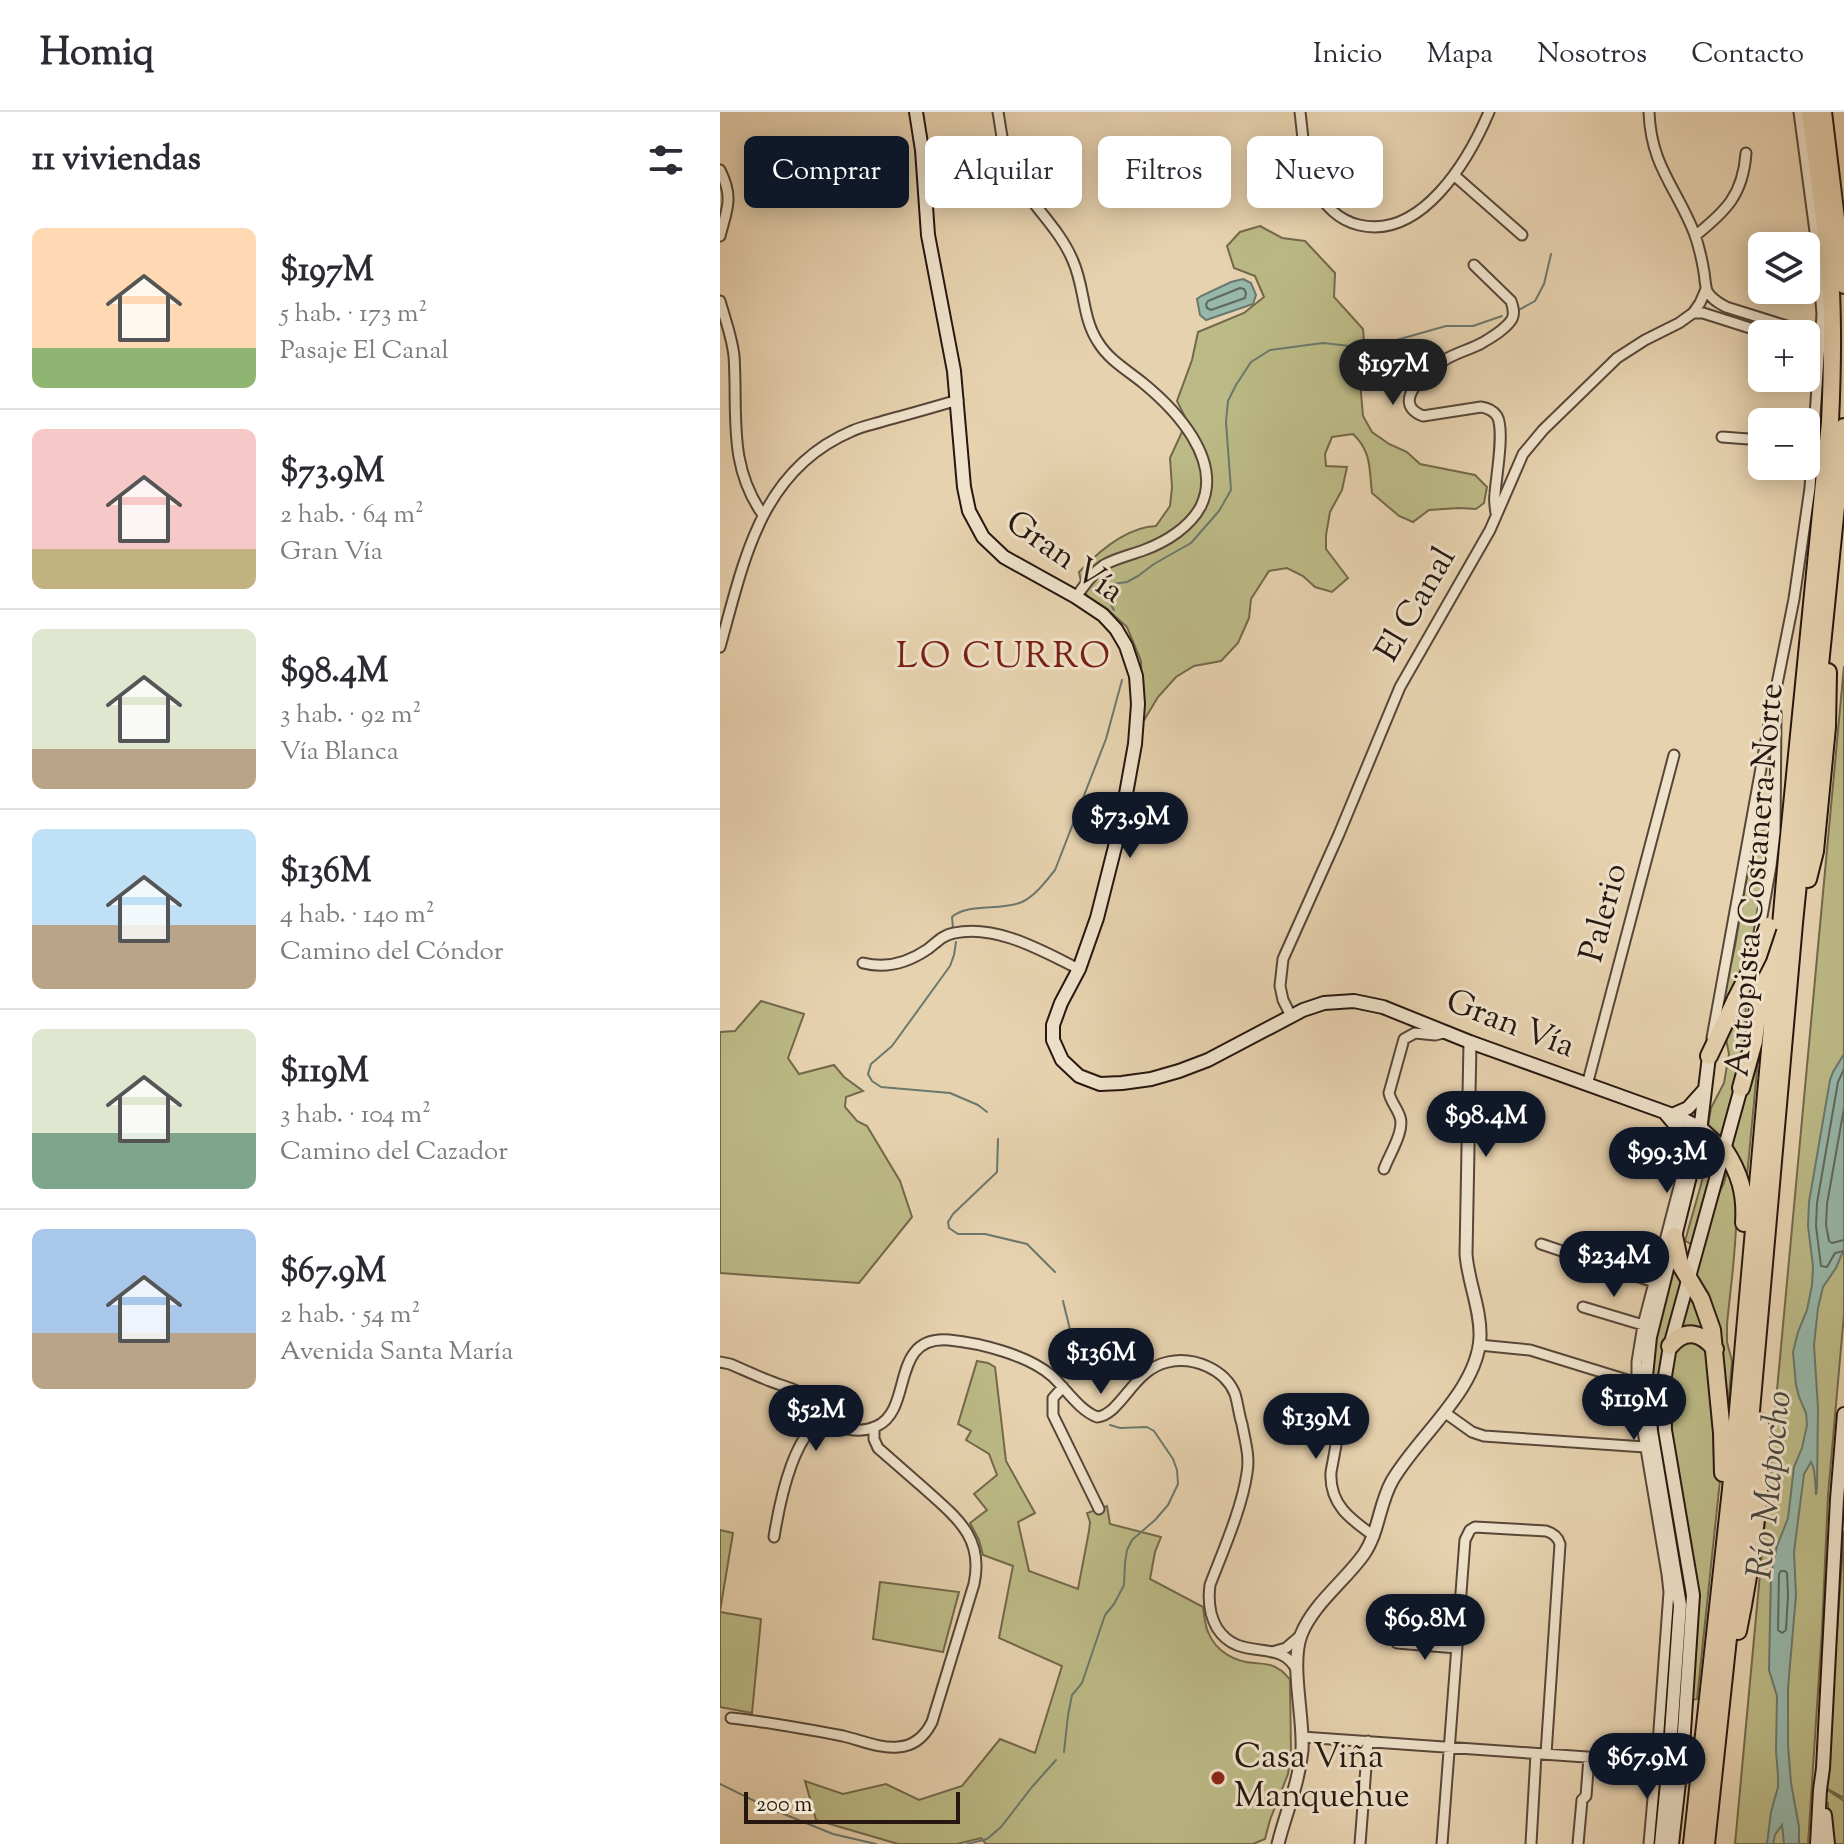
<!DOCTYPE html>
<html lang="es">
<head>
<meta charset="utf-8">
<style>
	body { margin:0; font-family:"Sorts Mill Goudy",serif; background:#f7f7f7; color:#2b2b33; height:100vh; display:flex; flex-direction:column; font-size:30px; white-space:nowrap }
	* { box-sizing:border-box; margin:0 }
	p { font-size:26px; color:#7c7c81 }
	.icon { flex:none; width:44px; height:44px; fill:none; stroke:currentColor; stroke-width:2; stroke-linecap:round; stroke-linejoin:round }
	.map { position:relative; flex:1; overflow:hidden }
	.sheet { display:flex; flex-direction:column; background:#fff; width:720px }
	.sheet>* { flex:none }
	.guide { position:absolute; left:24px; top:24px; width:760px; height:72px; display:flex; gap:16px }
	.tools { position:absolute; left:1028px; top:120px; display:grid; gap:16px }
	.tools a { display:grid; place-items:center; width:72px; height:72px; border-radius:12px; background:#fff; box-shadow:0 4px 20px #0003; font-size:40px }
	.scale { position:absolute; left:24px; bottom:20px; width:216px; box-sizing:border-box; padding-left:8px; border:4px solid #271710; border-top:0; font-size:22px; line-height:28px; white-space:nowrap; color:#271710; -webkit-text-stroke:6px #efe2cb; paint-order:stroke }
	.price { position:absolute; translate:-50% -68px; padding:0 18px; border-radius:28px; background:#111827; color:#fff; font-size:26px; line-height:52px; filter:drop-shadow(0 2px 4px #0008) }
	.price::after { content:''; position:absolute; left:50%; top:48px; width:24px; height:18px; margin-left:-12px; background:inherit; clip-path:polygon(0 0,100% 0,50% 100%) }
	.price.on { background:#222; color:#fff }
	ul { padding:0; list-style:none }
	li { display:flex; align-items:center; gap:24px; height:200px; padding:0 32px }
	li+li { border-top:2px solid #e1e1e2 }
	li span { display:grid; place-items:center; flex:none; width:224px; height:160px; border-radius:12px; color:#555 }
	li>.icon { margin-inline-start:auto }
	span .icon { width:96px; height:96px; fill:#fffc; stroke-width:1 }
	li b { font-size:34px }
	h2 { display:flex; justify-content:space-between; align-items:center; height:96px; padding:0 32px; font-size:34px }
	.chip { padding:0 28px; border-radius:12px; background:#fff; box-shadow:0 4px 20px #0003; font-size:28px; line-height:72px }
	.chip.on { background:#111827; color:#fff }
	header { display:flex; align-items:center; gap:48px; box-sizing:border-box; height:112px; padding:0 40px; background:#fff; border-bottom:2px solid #e1e1e2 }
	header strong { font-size:38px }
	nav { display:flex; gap:44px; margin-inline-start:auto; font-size:28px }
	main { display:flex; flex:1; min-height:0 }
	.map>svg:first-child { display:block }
</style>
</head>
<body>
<header>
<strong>Homiq</strong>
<nav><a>Inicio</a><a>Mapa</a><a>Nosotros</a><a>Contacto</a></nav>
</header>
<main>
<section class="sheet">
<h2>11 viviendas<svg class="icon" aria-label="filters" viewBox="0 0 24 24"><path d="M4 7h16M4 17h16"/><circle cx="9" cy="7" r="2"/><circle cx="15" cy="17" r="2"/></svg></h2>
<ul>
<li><span style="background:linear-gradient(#ffd9b3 75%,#8fb573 0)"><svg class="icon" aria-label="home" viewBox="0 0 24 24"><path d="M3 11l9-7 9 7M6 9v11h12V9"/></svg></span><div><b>$197M</b><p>5 hab. · 173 m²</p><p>Pasaje El Canal</p></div></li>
<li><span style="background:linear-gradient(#f6c9c9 75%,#c2b280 0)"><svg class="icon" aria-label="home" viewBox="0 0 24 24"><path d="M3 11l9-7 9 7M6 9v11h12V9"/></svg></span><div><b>$73.9M</b><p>2 hab. · 64 m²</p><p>Gran Vía</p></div></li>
<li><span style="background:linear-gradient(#dfe7d0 75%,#b9a48a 0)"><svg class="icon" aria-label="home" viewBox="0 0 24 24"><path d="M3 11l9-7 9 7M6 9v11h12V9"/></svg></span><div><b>$98.4M</b><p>3 hab. · 92 m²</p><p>Vía Blanca</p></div></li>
<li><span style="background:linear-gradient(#bfe0f5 60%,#b9a48a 0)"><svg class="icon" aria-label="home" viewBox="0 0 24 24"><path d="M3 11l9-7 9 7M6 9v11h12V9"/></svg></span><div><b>$136M</b><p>4 hab. · 140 m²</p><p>Camino del Cóndor</p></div></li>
<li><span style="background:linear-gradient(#dfe7d0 65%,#7fa58c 0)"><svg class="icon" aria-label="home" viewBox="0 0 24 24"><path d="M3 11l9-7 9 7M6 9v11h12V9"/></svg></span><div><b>$119M</b><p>3 hab. · 104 m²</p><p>Camino del Cazador</p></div></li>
<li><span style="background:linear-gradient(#a9c7e8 65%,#b9a48a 0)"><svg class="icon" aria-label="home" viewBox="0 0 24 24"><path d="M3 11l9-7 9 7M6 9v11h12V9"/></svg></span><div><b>$67.9M</b><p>2 hab. · 54 m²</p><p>Avenida Santa María</p></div></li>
</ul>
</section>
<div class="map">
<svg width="1124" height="1732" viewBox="0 0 1124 1732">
	<rect width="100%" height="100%" fill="#e7d2af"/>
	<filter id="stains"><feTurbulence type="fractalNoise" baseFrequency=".0025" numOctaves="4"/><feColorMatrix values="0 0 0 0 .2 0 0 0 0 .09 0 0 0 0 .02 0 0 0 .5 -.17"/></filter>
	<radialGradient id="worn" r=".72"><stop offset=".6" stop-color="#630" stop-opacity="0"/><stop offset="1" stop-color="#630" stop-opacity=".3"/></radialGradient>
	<path fill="#bcba86" stroke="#72684b" stroke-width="2" d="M540,114L562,126L585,129L615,161L614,185L643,217L645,242L641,255V281L643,304L652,320L669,332L687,340L700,352L755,363L767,375L764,391L756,397L739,396L709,398L693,410L679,404L652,381C649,357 652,340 633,322L612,325L605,342L606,354L627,355L622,378L610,400L606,423V437L628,466L612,480L595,475L583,464L567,456L549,459L531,487L529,506L518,531L501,549L474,554L456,565L438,585L423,610L421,549L407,515L386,496L367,484L361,470L359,460C379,439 407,415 436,414L450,394L452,375L450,346L467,309L457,289L472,248L478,220L524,201L544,185L535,164L514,156L507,134L520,120Z
		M1124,554V1202L1108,1383L1102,1518L1088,1732H1015Z
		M1043,719L1048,721L1051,729L1035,815L1032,841L1000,903L1015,834L1034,723L1038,720Z
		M1026,884L1025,927L1004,1029L988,1014L991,996L1004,971L1009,942L1006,927L1009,913Z
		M41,889L84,902L68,946L79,962L114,953L124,965L143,979L126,985L125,995L137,1009L147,1014L180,1069L192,1105L139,1171L0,1161V920L15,919Z
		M1036,937H1039L1026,1075L1010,1036Z
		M988,1035L998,1049L973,1133L965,1129L982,1069L983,1054Z
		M1009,1054C1025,1086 1010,1175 1007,1213V1230L1012,1249L1006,1319L973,1165L993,1094L1004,1071Z
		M953,1150L963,1170C952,1214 936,1260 939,1306L966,1477L958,1638H954L964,1506L934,1318L930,1246Z
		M970,1182L977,1194L985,1220L959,1221Z
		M966,1227L986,1234L1000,1368L977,1587L971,1588L977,1512L949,1317L947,1271L957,1234Z
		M257,1249L268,1251L275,1255L286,1349L315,1401L298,1410L309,1459L358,1477L369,1419L370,1410L367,1401L387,1394L390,1412L441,1425L435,1440L430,1467L483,1495C484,1503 485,1513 488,1520C496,1540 515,1550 535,1551C544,1552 553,1552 560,1558C562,1558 568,1566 570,1567L571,1643L568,1662L550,1708L545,1727L533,1732H266L261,1726L237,1732H178L96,1708L85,1669L123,1682L166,1672L199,1688L242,1674L280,1627L315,1641L342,1554L279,1526L293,1454L263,1443L259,1428L250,1411L267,1398L254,1382L277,1363L269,1342L246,1328L251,1319L238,1312Z
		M0,1418L13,1421L0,1499Z
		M1124,1419V1686L1106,1676Z
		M160,1470L239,1480L223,1540L153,1527Z
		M0,1500L41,1507L32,1601L0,1595Z
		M1106,1677L1124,1689V1732H1110L1108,1691H1106Z"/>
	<path fill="#97b8ab" stroke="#6a786d" stroke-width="2" d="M523,167L531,171L536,183L533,192L486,208L480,203L477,187L481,184L511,170Z
		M1124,942V1137L1116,1156L1103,1175L1098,1196L1094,1233L1098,1296L1097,1375L1096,1383C1095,1372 1096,1358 1091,1350L1084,1362L1074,1440L1076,1483L1068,1576V1633L1071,1671L1079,1715V1732H1064L1062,1713L1055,1723L1053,1732H1047L1051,1700L1058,1675V1664L1056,1639L1057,1584L1049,1558L1051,1462L1057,1434L1068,1406L1074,1355L1082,1336L1087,1313L1086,1301L1079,1285L1076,1273L1073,1240L1078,1220L1087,1198L1092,1173L1093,1154L1088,1114L1089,1090L1110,968L1113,960Z"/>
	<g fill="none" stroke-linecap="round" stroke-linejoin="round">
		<path stroke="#5f685e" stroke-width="2" d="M520,176L524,177L526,181L525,186L491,198L487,196L486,192L488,189Z
			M1124,957L1118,970L1097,1091L1096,1114L1101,1154L1107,1155L1115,1141L1124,1139
			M1124,996L1107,1092L1106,1113L1109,1129L1112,1131L1124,1128
			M1061,1459H1065L1067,1461L1068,1483L1066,1518L1062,1521L1058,1518L1059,1462Z"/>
		<path stroke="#6a786d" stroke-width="2" d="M797,199L815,189L824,172L831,142
			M394,498L384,482L393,472L407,470L418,464L434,452L471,431L499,399L511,378L506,310L508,289L516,273L531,250L550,238L603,231L630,234L659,233L726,214H753L782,204
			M233,816L232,805C247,791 282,799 302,790C316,783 326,769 335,758L386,627L402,568
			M236,830L234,843L230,854L172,934L151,952L148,962L152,969L161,975L230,981L258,993L267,1000
			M278,1027L277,1060L233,1102L228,1110L229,1116L238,1122H265L307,1132L335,1160
			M343,1189L360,1258
			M344,1640L348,1603L352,1583L362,1571L385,1503L394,1492L404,1473L405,1451L407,1438L412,1428L435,1408L448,1393L458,1372L457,1358L453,1347L434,1319L427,1315L400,1316L390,1313
			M0,1672L49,1696L113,1722L156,1732
			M247,1732L267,1727L281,1715L312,1675L336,1648"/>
		<defs>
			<path id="minor" d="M278,0C282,23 283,43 295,64C312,94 340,117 353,149C365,176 362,206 378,230C389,248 407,258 423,271C456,298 503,348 481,394C470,415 446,430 424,438C411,443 396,446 384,453C372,461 365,473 356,485
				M580,0C583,24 584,51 594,73C603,92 618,108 639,113C702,128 749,47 769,0
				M929,0C931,55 957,76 975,123C979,135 982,148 984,160C985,166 985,173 987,179C991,187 999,191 1006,195L1102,225
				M0,58C14,86 7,97 0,124
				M735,64L802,123
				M975,124C1006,99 1023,83 1026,41
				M754,153L791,189C793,195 795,201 792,207C786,217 772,225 762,231C751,237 739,240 728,246C711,256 667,290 703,304L761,295C768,296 773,298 777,304C785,318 776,365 775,382C774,388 775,395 776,401
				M0,189C5,207 12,225 14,244C18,301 7,352 43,403
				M973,201H983L1049,222
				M1086,234L1101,238
				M1002,325L1042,328
				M0,535C24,449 40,358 132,319C143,314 155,312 167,308C190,302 214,295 238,288
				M1031,711C1041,706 1050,709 1054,719
				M1039,821L1051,754L1055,720L1056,601
				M143,851C166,857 189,850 208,837C217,830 223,823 234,821C277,812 322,839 359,857
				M571,904L563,888L560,874L563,847L619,722L680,575L770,418L803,342L823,318L897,246L925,228L959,211L973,201L980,191L986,177
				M992,926L1049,612L1074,487L1090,376L1102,202L1096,127L1079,0
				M867,973L954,643
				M664,1057C669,1043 685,1019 680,1005C677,996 671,990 669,981L684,927L695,921L715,923L728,920
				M821,1132L934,1170
				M863,1195L923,1213
				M759,1233L810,1238L917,1271
				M0,1250L10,1252C24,1258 37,1264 50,1269C59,1273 70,1275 79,1280C91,1285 97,1296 105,1305C118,1318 140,1322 157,1314C194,1297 169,1223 229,1228C260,1231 308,1243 332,1264C346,1277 359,1298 377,1305C402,1302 413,1257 448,1250C473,1244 505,1257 515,1282C518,1292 519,1303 522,1312C525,1329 530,1344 527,1361C522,1396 503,1439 490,1473C488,1488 489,1502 497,1516C520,1552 561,1524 577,1559
				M343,1275L333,1286V1303L379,1397
				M624,1290L611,1360C609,1392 630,1407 654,1424
				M724,1300L752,1320L764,1324L925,1335
				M54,1425C59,1394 70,1341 91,1317C95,1313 100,1308 104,1304
				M677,1531L737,1536
				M552,1540L566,1536L580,1524
				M11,1606C48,1610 86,1617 123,1624C140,1628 161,1637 178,1635C194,1634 205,1624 212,1610L254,1472C264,1426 237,1406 206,1378C190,1364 174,1350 158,1336L154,1327V1315
				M582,1625L937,1650
				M640,1732L648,1629
				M722,1732L745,1428L750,1418L755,1415L826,1419C833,1421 838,1425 840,1432L826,1642
				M811,1732L816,1642
				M858,1732L862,1688L866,1684L869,1646
				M929,1732L939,1618L949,1480L947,1462L920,1301L917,1271V1250L923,1213L964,1056"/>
			<path id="tertiary" d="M558,1732C566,1700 579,1671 582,1638C584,1605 570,1553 581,1523C593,1492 625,1469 644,1442C659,1420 659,1392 672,1369C697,1325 758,1278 760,1225C761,1197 748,1170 746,1142L750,930"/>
			<path id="secondary" d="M196,0L202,38L208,123L234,259L244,375L249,399L263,425L284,445L356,485L383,503L396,517L406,534L416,564L418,592L415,632L400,715L377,806L359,857L341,891L333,913V928L342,948L359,964L380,972L402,971L431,967L459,959L488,948L583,898L604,891L634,889L663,895L750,930L961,1006L981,1016L1004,1037
				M946,1002L968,1028L973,1047
				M952,1003L968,996L985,977
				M1105,1703L1108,1732
				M941,1732L949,1650L960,1493L931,1319L926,1264L930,1225L979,1028L989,944
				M952,1732L963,1635L973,1483L945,1318L944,1270L950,1234L1021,976
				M1097,1732L1100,1678L1103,1656L1117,1387L1124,1302"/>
			<path id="motorway" d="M1103,0L1124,173
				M1088,767L1095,739L1107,615L1108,560
				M989,944L1016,887
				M1021,976L1034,929L1043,855L1050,837
				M1004,1037C1020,1061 1026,1082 1024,1111
				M954,1124L960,1152L981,1187L992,1218L1002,1321L1003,1361
				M950,1234C965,1216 981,1220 995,1237
				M1018,1519C1027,1476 1033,1434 1038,1390C1040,1364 1045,1336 1040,1310
				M972,1732L1011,1377L1068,734L1110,310C1112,267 1113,223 1111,179C1107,119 1098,60 1090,0
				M986,1732L1025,1367L1074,811L1124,315"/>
		</defs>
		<use href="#minor" stroke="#574638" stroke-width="13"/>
		<use href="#tertiary" stroke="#574638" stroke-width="15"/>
		<use href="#secondary" stroke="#271710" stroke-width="16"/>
		<use href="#motorway" stroke="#271710" stroke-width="20"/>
		<use href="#minor" stroke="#efe2cb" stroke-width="9"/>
		<use href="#tertiary" stroke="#efe2cb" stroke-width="11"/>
		<use href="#secondary" stroke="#efe2cb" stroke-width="12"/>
		<use href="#motorway" stroke="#e7d2af" stroke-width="16"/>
		<defs>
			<path id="motorway-bridge" d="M1016,887L1038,844L1048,814"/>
		</defs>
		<use href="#motorway-bridge" stroke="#271710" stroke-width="20" stroke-linecap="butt"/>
		<use href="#motorway-bridge" stroke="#e7d2af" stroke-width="16"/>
	</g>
	<circle fill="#8f2418" stroke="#efe2cb" stroke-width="3" cx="498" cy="1666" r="8"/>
	<g text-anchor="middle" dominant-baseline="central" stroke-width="6" stroke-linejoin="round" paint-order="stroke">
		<g font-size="34" fill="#271710" stroke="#efe2cb">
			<text transform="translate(344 446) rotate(35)">Gran Vía</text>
			<text transform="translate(697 493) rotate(-60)">El Canal</text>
			<text transform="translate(1036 768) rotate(-85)">Autopista Costanera Norte</text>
			<text transform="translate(885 801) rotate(-75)">Palerio</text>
			<text transform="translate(790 913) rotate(21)">Gran Vía</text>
		</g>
		<g font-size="34" fill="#271710" stroke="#efe2cb" text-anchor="start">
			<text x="514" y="1646">Casa Viña<tspan x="514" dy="39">Manquehue</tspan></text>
		</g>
		<g font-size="36" letter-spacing="2" fill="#7a1f14" stroke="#efe2cb">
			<text x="284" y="546">LO CURRO</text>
		</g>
		<g font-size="36" font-style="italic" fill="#49473e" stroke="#efe2cb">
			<text transform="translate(1051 1373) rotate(-84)">Río Mapocho</text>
		</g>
	</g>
	<rect width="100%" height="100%" filter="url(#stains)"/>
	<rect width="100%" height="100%" fill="url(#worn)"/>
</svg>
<div class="tools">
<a><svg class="icon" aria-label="layers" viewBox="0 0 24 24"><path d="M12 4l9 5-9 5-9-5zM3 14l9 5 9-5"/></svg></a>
<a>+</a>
<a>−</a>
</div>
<div class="scale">200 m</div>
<b class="price on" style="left:673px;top:295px">$197M</b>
<b class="price" style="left:410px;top:748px">$73.9M</b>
<b class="price" style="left:766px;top:1047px">$98.4M</b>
<b class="price" style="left:947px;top:1083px">$99.3M</b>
<b class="price" style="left:894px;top:1187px">$234M</b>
<b class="price" style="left:381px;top:1284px">$136M</b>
<b class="price" style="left:914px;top:1330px">$119M</b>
<b class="price" style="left:96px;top:1341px">$52M</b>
<b class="price" style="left:596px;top:1349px">$139M</b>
<b class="price" style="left:705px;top:1550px">$69.8M</b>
<b class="price" style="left:927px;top:1689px">$67.9M</b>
<div class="guide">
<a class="chip on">Comprar</a>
<a class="chip">Alquilar</a>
<a class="chip">Filtros</a>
<a class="chip">Nuevo</a>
</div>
</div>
</main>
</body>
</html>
